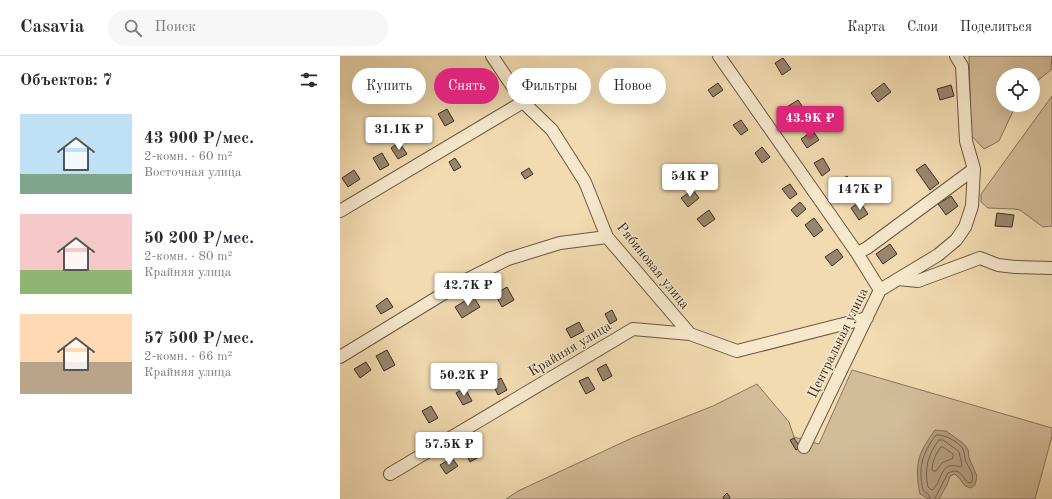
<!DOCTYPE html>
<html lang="ru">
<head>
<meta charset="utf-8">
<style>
	body { margin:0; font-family:"Old Standard TT",serif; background:#f7f7f7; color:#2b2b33; height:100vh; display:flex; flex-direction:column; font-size:15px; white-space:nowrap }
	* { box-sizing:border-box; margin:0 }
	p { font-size:13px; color:#7c7c81 }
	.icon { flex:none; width:22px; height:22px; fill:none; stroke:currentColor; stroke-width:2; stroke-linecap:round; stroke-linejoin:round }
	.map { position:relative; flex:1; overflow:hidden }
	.panel { display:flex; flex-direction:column; background:#fff; width:340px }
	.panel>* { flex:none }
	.top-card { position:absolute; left:12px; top:12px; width:380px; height:36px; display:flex; gap:8px }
	.buttons { position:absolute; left:656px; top:12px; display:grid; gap:8px }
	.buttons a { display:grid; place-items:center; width:44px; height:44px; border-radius:50%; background:#fff; box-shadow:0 4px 16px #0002; font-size:20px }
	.price { position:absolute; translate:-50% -34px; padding:0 9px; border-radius:4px; background:#fff; color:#222; font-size:13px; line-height:26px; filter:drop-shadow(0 1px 2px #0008) }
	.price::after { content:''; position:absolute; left:50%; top:24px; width:12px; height:9px; margin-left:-6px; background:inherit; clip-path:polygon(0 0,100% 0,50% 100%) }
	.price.on { background:#db2777; color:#fff }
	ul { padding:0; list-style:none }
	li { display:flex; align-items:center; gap:12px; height:100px; padding:0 20px }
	li span { display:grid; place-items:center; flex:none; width:112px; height:80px; border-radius:0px; color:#555 }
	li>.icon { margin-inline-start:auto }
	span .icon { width:48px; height:48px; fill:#fffc; stroke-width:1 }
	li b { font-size:17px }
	h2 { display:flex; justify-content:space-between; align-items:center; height:48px; padding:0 20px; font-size:17px }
	.tag { padding:0 14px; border-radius:18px; background:#fff; box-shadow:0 4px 16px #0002; font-size:14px; line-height:36px }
	.tag.on { background:#db2777; color:#fff }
	header { display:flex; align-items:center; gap:24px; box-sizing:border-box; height:56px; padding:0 20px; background:#fff; border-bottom:1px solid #e1e1e2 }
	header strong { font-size:19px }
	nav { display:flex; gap:22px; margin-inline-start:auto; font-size:14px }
	.search { width:280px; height:36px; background:#f7f7f7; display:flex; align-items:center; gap:10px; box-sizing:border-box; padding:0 14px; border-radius:22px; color:#7c7c81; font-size:15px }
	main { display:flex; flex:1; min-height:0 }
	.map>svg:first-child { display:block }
</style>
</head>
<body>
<header>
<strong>Casavia</strong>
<div class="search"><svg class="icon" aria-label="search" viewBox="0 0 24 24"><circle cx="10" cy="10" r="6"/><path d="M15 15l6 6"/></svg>Поиск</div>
<nav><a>Карта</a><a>Слои</a><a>Поделиться</a></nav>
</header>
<main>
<section class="panel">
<h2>Объектов: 7<svg class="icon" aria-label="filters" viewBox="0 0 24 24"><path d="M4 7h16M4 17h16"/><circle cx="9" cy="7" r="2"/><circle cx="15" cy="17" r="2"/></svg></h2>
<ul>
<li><span style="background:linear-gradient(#bfe0f5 75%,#7fa58c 0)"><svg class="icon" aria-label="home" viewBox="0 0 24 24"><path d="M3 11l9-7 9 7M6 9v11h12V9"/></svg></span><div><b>43 900 ₽/мес.</b><p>2-комн. · 60 m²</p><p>Восточная улица</p></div></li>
<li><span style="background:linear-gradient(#f6c9c9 70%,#8fb573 0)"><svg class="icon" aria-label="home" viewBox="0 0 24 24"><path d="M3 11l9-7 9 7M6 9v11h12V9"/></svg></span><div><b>50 200 ₽/мес.</b><p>2-комн. · 80 m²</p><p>Крайняя улица</p></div></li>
<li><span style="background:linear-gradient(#ffd9b3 60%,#b9a48a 0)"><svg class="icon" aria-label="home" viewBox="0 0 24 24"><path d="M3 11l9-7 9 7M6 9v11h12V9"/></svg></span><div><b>57 500 ₽/мес.</b><p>2-комн. · 66 m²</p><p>Крайняя улица</p></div></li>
</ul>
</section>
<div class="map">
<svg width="712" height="443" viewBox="0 0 712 443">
	<rect width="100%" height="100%" fill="#f2dbb1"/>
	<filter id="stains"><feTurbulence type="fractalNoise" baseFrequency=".005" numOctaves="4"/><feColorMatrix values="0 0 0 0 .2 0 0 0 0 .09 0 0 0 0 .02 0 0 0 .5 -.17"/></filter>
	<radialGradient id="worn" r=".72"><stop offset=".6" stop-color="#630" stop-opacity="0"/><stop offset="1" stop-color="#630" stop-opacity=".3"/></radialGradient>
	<path fill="#d3bd99" stroke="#87745d" d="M629,0H712L711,14L693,28V19H663V49H676L659,85L644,93L631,79Z
		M712,40V170L703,171L680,154L674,153L648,152L641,146V138Z
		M512,314L712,372V380L695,443H166L178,435L292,382L373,350L417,328L449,366L454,381L479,388Z"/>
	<path fill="#b49f80" stroke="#84705a" d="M595,374L606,375L623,387L628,393L629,402L637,420L635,429L631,432L625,430L620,423L615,418L610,420L607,429L599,443H589L580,438C574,409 578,397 595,374Z"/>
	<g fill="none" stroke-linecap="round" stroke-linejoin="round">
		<path stroke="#786450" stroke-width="1" d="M599,384H603L617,394L619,396L622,409L620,411C599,404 603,426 592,434L588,431C584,413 588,398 599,384Z
			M601,391H603L613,398V402L602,407L596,415H594L592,414C592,406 596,397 601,391Z
			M590,443L589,439L583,434C578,411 582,398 596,379C604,378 619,386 623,393C625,397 624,402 626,406C630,414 634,417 632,426L629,427C621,421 621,411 608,417L596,440L595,443"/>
	</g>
	<path fill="#9a866c" stroke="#3b2a21" d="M443,2L451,13L442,19L435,7Z
		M117,24L123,33L116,37L111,28Z
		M378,27L383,34L373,41L368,34Z
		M544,27L551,36L538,46L531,37Z
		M611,29L614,40L600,44L597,33Z
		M458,44L464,53L448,64L442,54Z
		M107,53L114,65L105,70L98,58Z
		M401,64L408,74L401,79L393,69Z
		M473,75L479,84L467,92L461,83Z
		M59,86L67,98L58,103L51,92Z
		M422,91L430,101L422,107L415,97Z
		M42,97L49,109L40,114L33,102Z
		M115,102L121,111L114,115L109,106Z
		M483,102L490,114L482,120L474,107Z
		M585,108L599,127L590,134L576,114Z
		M189,112L193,118L185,123L181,117Z
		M14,114L20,123L8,131L2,122Z
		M507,120L513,130L500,138L494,128Z
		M450,128L457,138L450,143L442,133Z
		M353,134L359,142L348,151L341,142Z
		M611,140L618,150L606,159L598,148Z
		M460,146L466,153L457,161L451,154Z
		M520,146L528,158L519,164L511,152Z
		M369,154L375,163L364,171L357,163Z
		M657,157L674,159L672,171L655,170Z
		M474,162L483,174L474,181L465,169Z
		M550,188L557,198L543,208L536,198Z
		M497,193L503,201L492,210L485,201Z
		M167,231L174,244L162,251L155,238Z
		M133,240L140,251L122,262L115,251Z
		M47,242L53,251L41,258L36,250Z
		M272,254L277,264L270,268L265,258Z
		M239,266L244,275L231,282L226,273Z
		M47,294L55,309L44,315L36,300Z
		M26,306L31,314L20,322L14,313Z
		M266,308L272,320L263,325L257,313Z
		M248,321L255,333L246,338L239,325Z
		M161,322L167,334L158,339L152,327Z
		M125,332L132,345L123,349L116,337Z
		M91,350L98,362L89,367L82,355Z
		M454,382L460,391L456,394L450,384Z
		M133,389L139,401L130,406L124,394Z
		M112,402L118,410L106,418L100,409Z
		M387,437L390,441L389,443H384L383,441Z"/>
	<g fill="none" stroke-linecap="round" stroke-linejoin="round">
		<defs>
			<path id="minor" d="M152,0L183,46L212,74L245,126L267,181L350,278
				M379,0L517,197L540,234
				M0,155L183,46
				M517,197L527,192L634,113
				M558,223L578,225L640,202L658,209L675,211L712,212
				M0,301L124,225L168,203L220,187L267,181
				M464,391L540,234L598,199L616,184L625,171L632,150L634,113L626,85L622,10L616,0
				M50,418L293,273L350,278L397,295L527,262"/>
		</defs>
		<use href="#minor" stroke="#695645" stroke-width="14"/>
		<use href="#minor" stroke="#f7e8cc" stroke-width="12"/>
	</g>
	<g text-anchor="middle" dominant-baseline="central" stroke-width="3" stroke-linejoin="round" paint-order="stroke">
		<g font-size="14" fill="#3b2a21" stroke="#f7e8cc">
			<text transform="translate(313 210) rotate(51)">Рябиновая улица</text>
			<text transform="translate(498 287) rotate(-64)">Центральная улица</text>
			<text transform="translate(230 293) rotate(-31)">Крайняя улица</text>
		</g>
	</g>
	<rect width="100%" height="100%" filter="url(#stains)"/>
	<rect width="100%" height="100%" fill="url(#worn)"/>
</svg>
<div class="buttons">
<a><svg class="icon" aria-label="locate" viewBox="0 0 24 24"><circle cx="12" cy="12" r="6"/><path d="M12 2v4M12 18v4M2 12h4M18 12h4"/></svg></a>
</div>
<b class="price on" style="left:470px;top:84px">43.9K ₽</b>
<b class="price" style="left:59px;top:95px">31.1K ₽</b>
<b class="price" style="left:350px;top:142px">54K ₽</b>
<b class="price" style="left:520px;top:155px">147K ₽</b>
<b class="price" style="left:128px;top:251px">42.7K ₽</b>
<b class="price" style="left:124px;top:341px">50.2K ₽</b>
<b class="price" style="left:109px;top:410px">57.5K ₽</b>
<div class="top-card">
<a class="tag">Купить</a>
<a class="tag on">Снять</a>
<a class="tag">Фильтры</a>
<a class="tag">Новое</a>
</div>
</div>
</main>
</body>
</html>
